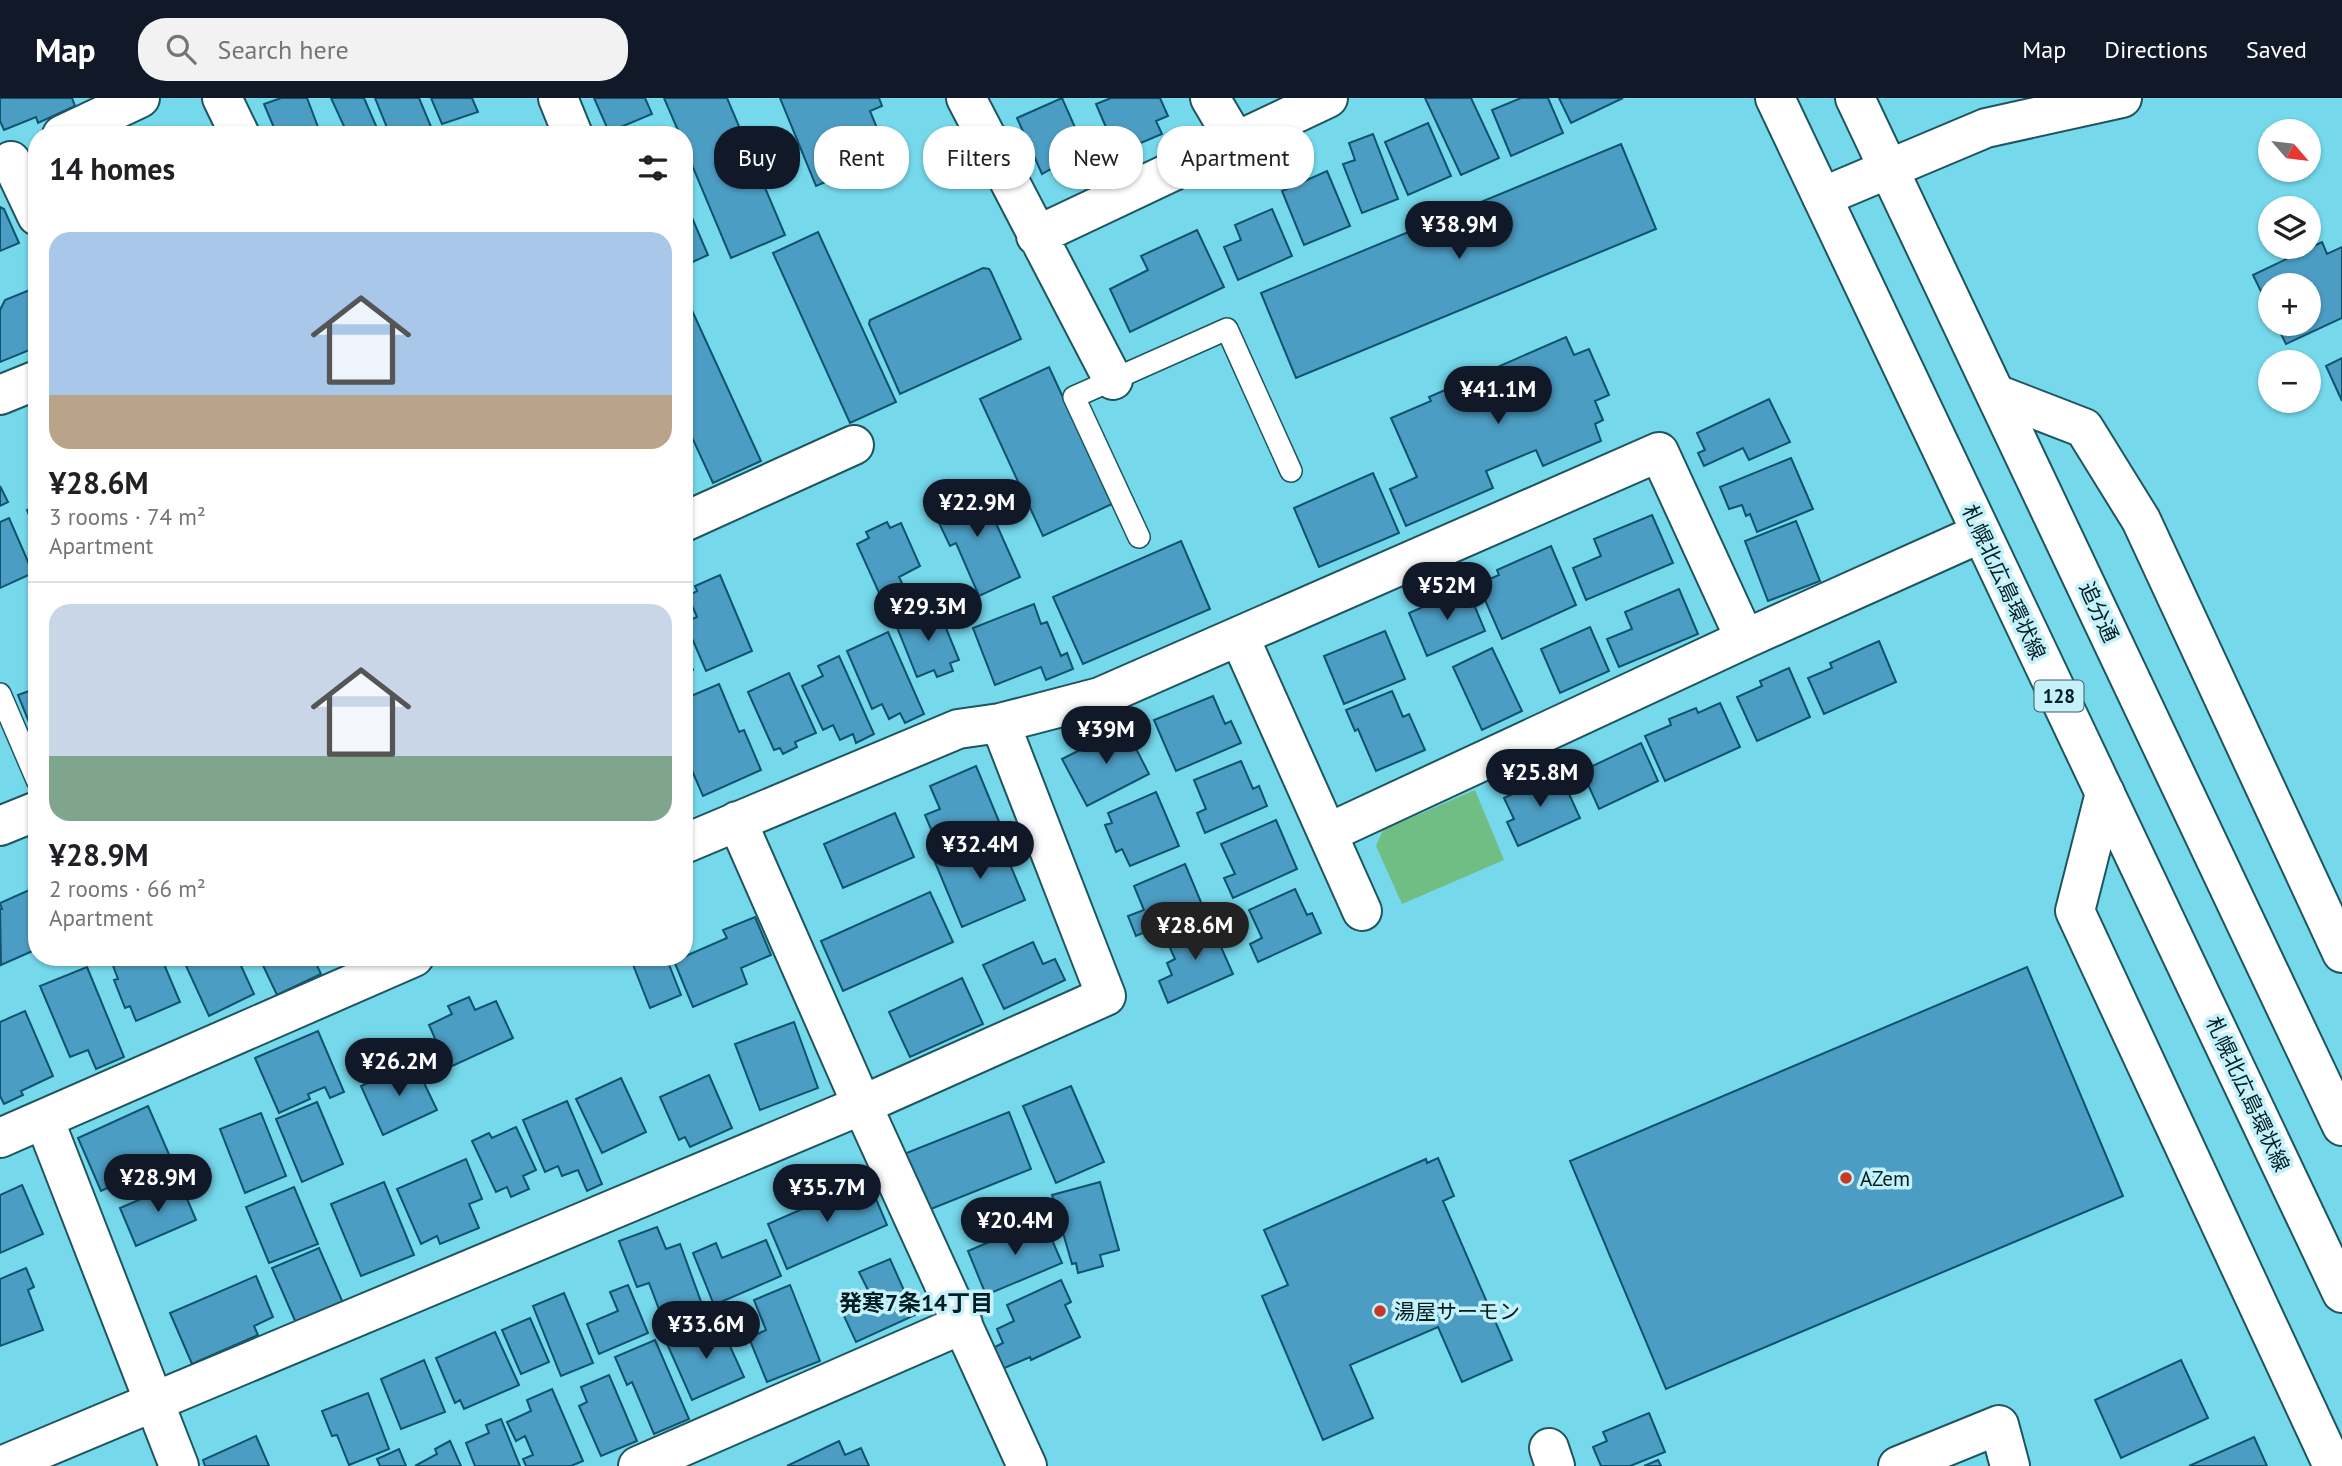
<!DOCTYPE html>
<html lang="en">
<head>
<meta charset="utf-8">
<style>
	body { margin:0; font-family:"PT Sans","Noto Sans JP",sans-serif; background:#f2f2f2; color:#202124; height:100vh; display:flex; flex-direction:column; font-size:26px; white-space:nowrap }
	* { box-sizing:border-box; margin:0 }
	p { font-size:23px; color:#757577 }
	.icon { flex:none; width:38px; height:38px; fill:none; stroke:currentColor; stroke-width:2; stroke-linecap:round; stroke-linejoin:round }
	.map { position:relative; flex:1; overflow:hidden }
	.drawer { position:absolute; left:28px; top:28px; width:665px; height:840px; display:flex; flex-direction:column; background:#fff; border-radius:28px; box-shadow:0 2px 5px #0004 }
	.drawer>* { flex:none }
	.banner { position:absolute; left:714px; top:28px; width:665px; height:63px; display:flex; gap:14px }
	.needle { width:46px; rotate:118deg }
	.tools { position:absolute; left:2258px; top:21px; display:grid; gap:14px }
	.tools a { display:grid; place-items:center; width:63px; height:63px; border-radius:50%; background:#fff; box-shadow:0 2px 5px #0004; font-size:35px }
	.price { position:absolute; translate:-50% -60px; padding:0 16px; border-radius:24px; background:#111827; color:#fff; font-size:23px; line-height:46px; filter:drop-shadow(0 2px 4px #0008) }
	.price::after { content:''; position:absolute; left:50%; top:42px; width:21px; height:16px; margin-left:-10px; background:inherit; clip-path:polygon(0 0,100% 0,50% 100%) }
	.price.active { background:#222; color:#fff }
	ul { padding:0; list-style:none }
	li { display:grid; align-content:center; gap:14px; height:371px; padding:0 21px }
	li+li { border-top:2px solid #e0e0e0 }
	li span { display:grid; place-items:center; height:217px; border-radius:21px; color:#555 }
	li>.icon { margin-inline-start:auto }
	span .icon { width:126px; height:126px; fill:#fffc; stroke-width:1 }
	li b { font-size:30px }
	h2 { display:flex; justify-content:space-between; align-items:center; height:84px; padding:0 21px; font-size:30px }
	.pill { padding:0 24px; border-radius:28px; background:#fff; box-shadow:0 2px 5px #0004; font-size:24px; line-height:63px }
	.pill.active { background:#111827; color:#fff }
	header { display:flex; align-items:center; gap:42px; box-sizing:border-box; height:98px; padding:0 35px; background:#111827; color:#fff }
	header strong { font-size:33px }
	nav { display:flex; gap:38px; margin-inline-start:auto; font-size:24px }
	.search { width:490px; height:63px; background:#f2f2f2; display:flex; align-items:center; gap:18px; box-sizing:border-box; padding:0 24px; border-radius:28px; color:#757577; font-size:26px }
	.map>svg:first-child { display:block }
</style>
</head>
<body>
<header>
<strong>Map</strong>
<div class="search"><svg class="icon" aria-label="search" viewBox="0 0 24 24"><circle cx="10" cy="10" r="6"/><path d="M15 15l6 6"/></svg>Search here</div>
<nav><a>Map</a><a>Directions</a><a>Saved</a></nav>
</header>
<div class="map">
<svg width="2342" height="1368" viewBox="0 0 2342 1368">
	<rect width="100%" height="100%" fill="#75d8eb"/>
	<path fill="#70be84" d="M1475,692L1504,762L1402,806L1376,748L1383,732Z"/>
	<path fill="#4c9dc3" stroke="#0f536e" stroke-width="2" d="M0,0H72L75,8L38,25L36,19L4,32L0,23Z
		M281,0H307L321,37H277L264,6Z
		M331,0H364L380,37H348Z
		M375,0H419L432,31L419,37H390Z
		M431,0H472L478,14L442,26Z
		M594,0H645L652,16L609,34Z
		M664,0H727L785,137L731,160L684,48V37H680Z
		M780,0H879L882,8L870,13L888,57L865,66L857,46L824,59L833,81L816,88Z
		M1062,0L1089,61L1053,76L1051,71L1042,76L1017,20Z
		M1111,0H1160L1168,18L1156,23L1162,36L1117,55L1096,6Z
		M1425,0H1471L1499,60L1461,77Z
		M1521,0H1548L1563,35L1511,58L1492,12Z
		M1559,0H1623L1571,25Z
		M1428,25L1451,78L1408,97L1385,44Z
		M1373,36L1398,101L1362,115L1343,66L1355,62L1349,45Z
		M1621,46L1656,131L1296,280L1261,195Z
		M1327,73L1350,128L1304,147L1282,93Z
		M684,101L708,157L684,168Z
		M0,109L4,111L19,145L0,153Z
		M1272,111L1292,158L1238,182L1224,149L1241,142L1235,127Z
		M1197,132L1224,189L1130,234L1110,191L1148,172L1141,158Z
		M818,134L896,304L850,325L773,155Z
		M2322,144L2327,156L2342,149V220L2286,246L2276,226H2308V187H2270V212L2253,177Z
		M983,170L989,171L991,174L1021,241L900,296L869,226L870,222Z
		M37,189V239L29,242L32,251L0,264V212L5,202Z
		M684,195L761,363L713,385L684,322Z
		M1566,239L1574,257L1589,251L1609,297L1595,303L1603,322L1595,326L1601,343L1543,368L1536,352L1486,373L1493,390L1406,428L1390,391L1417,379L1391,320L1431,303L1429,299Z
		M2342,260V303L2326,268Z
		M1049,269L1112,406L1043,438L980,301Z
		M1769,301L1790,344L1749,362L1743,350L1704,368L1698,355L1705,352L1697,335Z
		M1791,360L1813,411L1757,434L1750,416L1746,418L1742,407L1729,411L1720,389Z
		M1373,375L1399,435L1319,469L1294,410Z
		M978,385L1020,479L979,498L956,445L950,448L939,425L943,424L934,404Z
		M0,388L8,404L0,408Z
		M37,408V436L27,412Z
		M1652,417L1673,465L1586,502L1573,470L1601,458L1594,441Z
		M9,420L33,475L0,490V424Z
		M1796,423L1820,483L1768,503L1745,443Z
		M887,424L890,430L901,425L920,468L899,479L903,487L880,497L857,446L869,440L866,434Z
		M1181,443L1210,511L1083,566L1053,499Z
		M1551,448L1576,507L1502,541L1478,486L1499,477L1497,472Z
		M720,477L752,553L706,573L685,524L697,519L688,498L697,493L695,488Z
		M1467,490L1485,533L1427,558L1409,515Z
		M1679,491L1698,536L1619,569L1607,541L1632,531L1625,514Z
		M1034,506L1041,526L1047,524L1061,558L1067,555L1073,571L1046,582L1041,569L995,587L973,530Z
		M937,508L959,562L950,565L953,573L937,579L934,572L917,579L895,524Z
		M1590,529L1609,573L1560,595L1541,551Z
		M1385,533L1405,581L1344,606L1324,558Z
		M888,534L924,616L905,625L900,615L889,621L882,606L872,611L847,553Z
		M1879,543L1896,584L1824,616L1808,580L1832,570L1830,565Z
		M1492,550L1522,613L1482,632L1453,569Z
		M684,552L693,572L684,576Z
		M839,558L874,636L856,645L853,636L840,642L833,627L823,632L802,588L823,578L818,568Z
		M1789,570L1810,619L1757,643L1737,599L1762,588L1760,583Z
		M789,575L816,635L795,644L797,649L783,656L780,650L774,652L748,594Z
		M719,586L739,634L744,632L761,672L703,698L684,654V601Z
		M37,590V644L18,597Z
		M1392,593L1403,619L1409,616L1425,652L1376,673L1358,631L1355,633L1346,612Z
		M1213,598L1225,626L1231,623L1241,645L1176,673L1154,622Z
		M1720,605L1740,649L1665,683L1645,638L1671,627L1669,621L1696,610L1698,615Z
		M1125,629L1149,676L1087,708L1062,661Z
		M1641,645L1658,683L1599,711L1582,673Z
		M1241,663L1253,691L1259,688L1267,708L1205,735L1197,715L1206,711L1194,682Z
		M976,668L1000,726L939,750L925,717L940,711L930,688Z
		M1559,674L1580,720L1518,748L1507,724L1514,721L1504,700Z
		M1156,694L1179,748L1130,768L1122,751L1116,754L1105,727L1112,725L1108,715Z
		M895,715L914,759L843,790L824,746Z
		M1276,722L1297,771L1233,800L1224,780L1235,776L1221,746Z
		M998,738L1025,802L962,829L935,764Z
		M1185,766L1203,809L1136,838L1128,818L1144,812L1134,788Z
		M36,789L37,851L1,867L0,811H2L0,805Z
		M1295,791L1307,817L1312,815L1321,835L1258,864L1250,846L1262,840L1249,812Z
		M930,794L953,844L843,893L821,843Z
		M755,819L771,857L741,870L747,886L693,909L674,863L727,840L723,832Z
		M1209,822L1233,876L1168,905L1159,883L1172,877L1167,865L1175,861L1166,841Z
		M1033,844L1043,866L1055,861L1065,882L1004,911L983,867Z
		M124,859H161L180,904L136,923L130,908L125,910L114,882L118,881L112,865Z
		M182,859H237L254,896L209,918Z
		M259,859H313L321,876L277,897Z
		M630,859H666L681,897L650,910Z
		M87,869L124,959L96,971L88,952L70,959L40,888Z
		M2027,869L2123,1098L1666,1291L1570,1063Z
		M962,880L983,926L910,959L889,914Z
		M469,899L475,912L496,903L513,940L448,970L429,927L452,916L448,908Z
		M25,913L53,978L21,993L23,997L4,1006L0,998V924Z
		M794,924L818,990L760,1012L735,946Z
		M318,933L344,994L330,1000L325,989L308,996L310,1001L279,1015L255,960Z
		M414,964L437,1012L383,1037L361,988Z
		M709,977L732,1030L690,1049L685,1039L679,1042L660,999Z
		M621,980L646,1034L602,1055L576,1001Z
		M1071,988L1104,1064L1056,1085L1023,1008Z
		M567,1003L602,1086L587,1093L578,1072L562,1078L558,1068L545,1074L523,1022Z
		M317,1004L343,1066L302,1084L276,1021Z
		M148,1008L171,1061L101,1093L78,1040Z
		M1009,1014L1031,1071L926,1113L904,1056Z
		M261,1015L286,1078L245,1095L220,1031Z
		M516,1029L536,1072L523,1078L529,1091L511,1099L507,1089L496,1094L472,1043L489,1035L492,1040Z
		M1438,1060L1454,1098L1443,1103L1512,1262L1462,1284L1438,1229L1350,1267L1373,1320L1323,1342L1262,1198L1288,1187L1264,1132L1426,1061L1427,1065Z
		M466,1061L482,1101L469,1106L479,1130L440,1146L437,1138L421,1146L397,1091Z
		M868,1082L887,1127L787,1171L768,1126Z
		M180,1084L196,1122L136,1148L120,1110Z
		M384,1084L414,1157L361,1178L331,1106Z
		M1100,1084L1119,1152L1100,1157L1103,1168L1078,1175L1076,1165L1072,1166L1052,1097Z
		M22,1087L43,1136L0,1155V1097Z
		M294,1089L318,1146L269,1165L246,1109Z
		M1043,1121L1062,1165L986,1197L968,1153Z
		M657,1129L666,1151L680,1146L704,1212L665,1227L649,1185L637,1189L619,1143Z
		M766,1142L781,1178L714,1207L693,1155L716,1145L722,1160Z
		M319,1150L343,1205L296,1225L272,1170Z
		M890,1161L915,1217L856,1244L838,1205L868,1192L859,1174Z
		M26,1170L34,1189L28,1192L43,1232L0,1248V1181Z
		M256,1178L273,1219L254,1228L258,1237L192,1266L170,1215Z
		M1061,1182L1071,1204L1065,1207L1080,1239L1031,1262L1030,1259L1000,1272L991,1251L1003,1245L997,1231L1014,1223L1007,1207Z
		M628,1187L648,1235L599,1256L587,1226L618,1213L610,1194Z
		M790,1187L820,1263L767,1284L749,1240L766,1232L754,1202Z
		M564,1195L593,1265L561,1278L533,1208Z
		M530,1220L549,1264L521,1276L502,1232Z
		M719,1224L744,1279L692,1302L668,1248Z
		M495,1234L519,1287L464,1311L460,1302L455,1305L436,1260Z
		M655,1242L689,1321L654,1336L632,1284L627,1287L615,1259Z
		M424,1262L445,1314L401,1331L381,1281Z
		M2181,1262L2208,1320L2121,1360L2095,1302Z
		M609,1277L637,1343L601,1358L579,1308L587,1304L581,1289Z
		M552,1291L583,1363L571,1368H526L523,1361L533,1357L525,1338L516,1343L507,1324L531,1313L527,1302Z
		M368,1295L389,1351L349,1367L337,1337L332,1338L322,1313Z
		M1649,1315L1665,1354L1630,1368H1601L1593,1349L1607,1343L1603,1334Z
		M501,1321L520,1368H475L466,1345L489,1335L486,1327Z
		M256,1338L269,1368H205L203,1362Z
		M2254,1339L2267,1368H2189Z
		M450,1343L461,1368H415L437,1356L435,1351Z
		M839,1343L845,1357L861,1350L869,1368H787Z
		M399,1351L406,1368H380L377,1361Z
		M1658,1362L1661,1368H1644Z"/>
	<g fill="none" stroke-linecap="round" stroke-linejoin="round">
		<defs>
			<path id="lane" d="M1139,439L1074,299L1227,231L1291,373
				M0,596L37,682"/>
			<path id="street" d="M222,0L240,37
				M558,0L573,37
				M966,0L1113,282
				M1210,0L1236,44
				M62,37L140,0
				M11,63L37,118
				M1822,99L1986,30L2122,0
				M1036,138L1328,0
				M1996,296L2084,330L2141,422L2342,855
				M0,297L37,282
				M684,424L854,347
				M1239,538L1362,813
				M2105,695L2075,813L2333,1368
				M737,723L862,1007L1027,1368
				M0,728L37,713
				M1328,735L1745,541L1981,435
				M684,746L958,631L1000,625L1100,599L1659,354L1745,541
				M44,1021L179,1368
				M0,1040L414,859
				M1549,1350L1555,1368
				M1,1368L862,1007L1106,898L1000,625
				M638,1368L963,1226
				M1898,1368L1999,1327L2010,1368"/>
			<path id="primary" d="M1775,0L2342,1195
				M1855,0L2342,1028"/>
		</defs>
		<use href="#lane" stroke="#1e555e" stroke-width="24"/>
		<use href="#street" stroke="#1e555e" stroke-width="42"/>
		<use href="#primary" stroke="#1e555e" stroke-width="42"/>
		<use href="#lane" stroke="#fff" stroke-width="21"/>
		<use href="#street" stroke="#fff" stroke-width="38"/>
		<use href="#primary" stroke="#fff" stroke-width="38"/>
	</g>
	<g fill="#c53925" stroke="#c4f1fa" stroke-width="2.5">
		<circle cx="1846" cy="1080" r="7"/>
		<circle cx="1380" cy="1213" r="7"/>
	</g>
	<g text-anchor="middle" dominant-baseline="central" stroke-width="7" stroke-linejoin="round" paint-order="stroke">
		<rect fill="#c4f1fa" stroke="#3b5d64" stroke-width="2" x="2034.5" y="582.5" width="49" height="31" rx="5"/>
		<g font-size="19" font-weight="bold" fill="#001d23">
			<text x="2059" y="598">128</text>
		</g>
		<g font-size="21" fill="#001d23" stroke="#c4f1fa">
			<text transform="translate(2004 484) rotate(65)">札幌北広島環状線</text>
			<text transform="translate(2099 514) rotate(65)">追分通</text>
			<text transform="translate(2248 996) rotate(65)">札幌北広島環状線</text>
		</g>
		<g font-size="21" fill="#001d23" stroke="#c4f1fa" text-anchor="start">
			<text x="1860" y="1080">AZem</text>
			<text x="1394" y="1213">湯屋サーモン</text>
		</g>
		<g font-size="23" font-weight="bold" fill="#001d23" stroke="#c4f1fa">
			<text x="916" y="1204">発寒7条14丁目</text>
		</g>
	</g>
</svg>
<div class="tools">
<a><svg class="needle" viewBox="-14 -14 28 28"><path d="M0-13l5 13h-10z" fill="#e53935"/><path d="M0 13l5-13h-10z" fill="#757577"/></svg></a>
<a><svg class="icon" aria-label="layers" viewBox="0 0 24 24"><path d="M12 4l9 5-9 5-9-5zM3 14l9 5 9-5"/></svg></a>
<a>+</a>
<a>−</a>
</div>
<b class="price" style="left:1459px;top:163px">¥38.9M</b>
<b class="price" style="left:1498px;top:328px">¥41.1M</b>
<b class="price" style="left:977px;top:441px">¥22.9M</b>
<b class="price" style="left:1447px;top:524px">¥52M</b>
<b class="price" style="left:928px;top:545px">¥29.3M</b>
<b class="price" style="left:1106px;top:668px">¥39M</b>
<b class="price" style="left:1540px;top:711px">¥25.8M</b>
<b class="price" style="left:980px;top:783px">¥32.4M</b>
<b class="price active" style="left:1195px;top:864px">¥28.6M</b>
<b class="price" style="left:399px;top:1000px">¥26.2M</b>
<b class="price" style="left:158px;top:1116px">¥28.9M</b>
<b class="price" style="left:827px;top:1126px">¥35.7M</b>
<b class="price" style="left:1015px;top:1159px">¥20.4M</b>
<b class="price" style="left:706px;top:1263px">¥33.6M</b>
<div class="banner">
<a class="pill active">Buy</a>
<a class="pill">Rent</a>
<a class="pill">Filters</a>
<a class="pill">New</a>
<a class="pill">Apartment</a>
</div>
<section class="drawer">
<h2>14 homes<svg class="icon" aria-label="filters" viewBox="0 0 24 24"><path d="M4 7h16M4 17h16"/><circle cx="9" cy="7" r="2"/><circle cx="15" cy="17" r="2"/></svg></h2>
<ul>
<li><span style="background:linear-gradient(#a9c7e8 75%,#b9a48a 0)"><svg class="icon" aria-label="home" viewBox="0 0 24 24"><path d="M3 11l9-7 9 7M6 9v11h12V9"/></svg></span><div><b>¥28.6M</b><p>3 rooms · 74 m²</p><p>Apartment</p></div></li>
<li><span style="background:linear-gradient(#c9d6e8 70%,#7fa58c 0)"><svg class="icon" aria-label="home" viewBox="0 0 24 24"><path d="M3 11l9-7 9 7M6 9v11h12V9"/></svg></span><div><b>¥28.9M</b><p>2 rooms · 66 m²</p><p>Apartment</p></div></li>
</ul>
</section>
</div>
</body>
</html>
